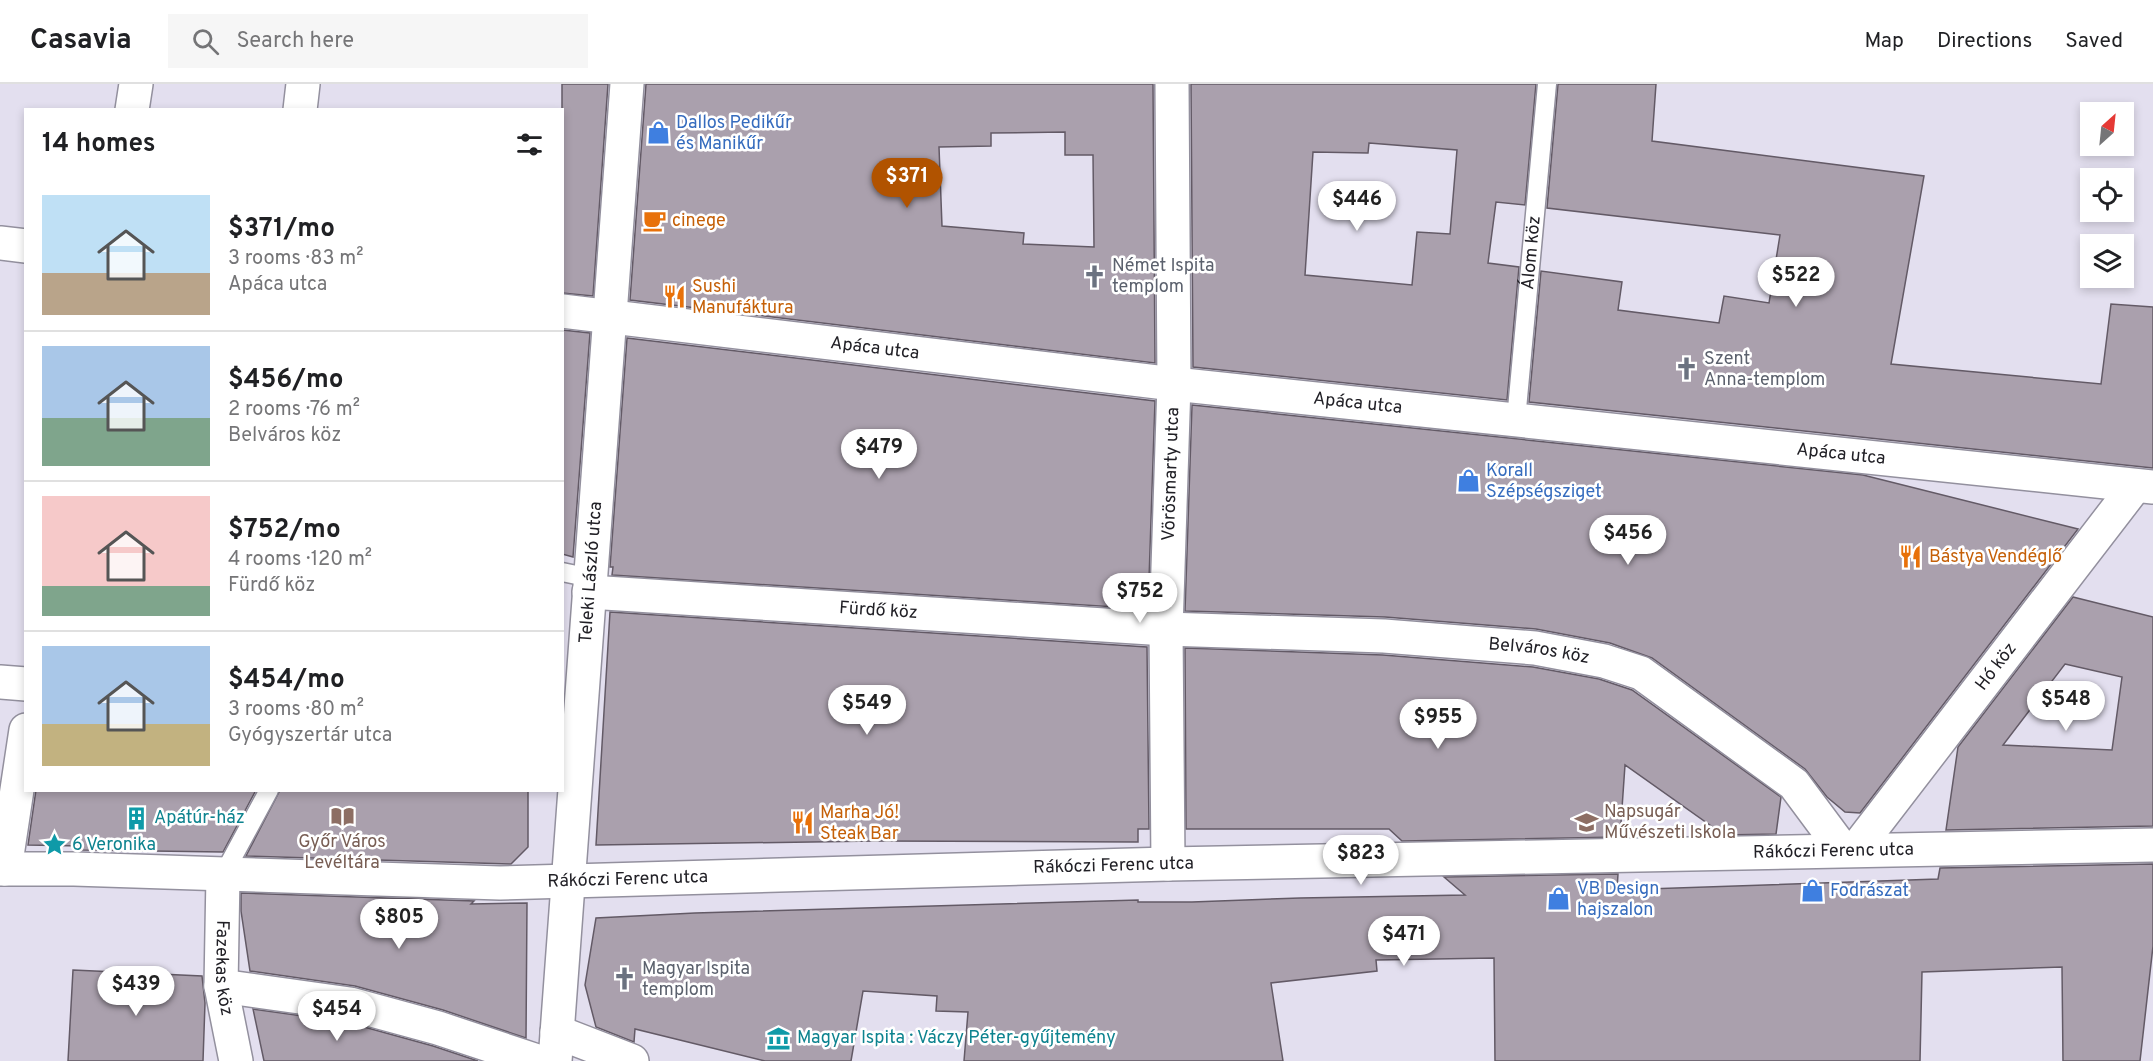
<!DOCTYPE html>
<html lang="en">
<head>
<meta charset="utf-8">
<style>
	body { margin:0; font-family:Overpass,sans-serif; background:#f6f6f6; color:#202124; height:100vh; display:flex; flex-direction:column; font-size:22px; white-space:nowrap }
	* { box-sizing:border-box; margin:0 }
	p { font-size:20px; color:#757577 }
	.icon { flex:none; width:33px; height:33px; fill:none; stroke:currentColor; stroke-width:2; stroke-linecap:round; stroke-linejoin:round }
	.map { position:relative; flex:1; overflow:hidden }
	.details { position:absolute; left:24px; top:24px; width:540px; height:684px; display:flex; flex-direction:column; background:#fff; border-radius:0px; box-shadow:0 3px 9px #0003 }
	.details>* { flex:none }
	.needle { width:39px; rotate:27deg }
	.tools { position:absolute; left:2080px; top:18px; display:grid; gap:12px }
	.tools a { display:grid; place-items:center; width:54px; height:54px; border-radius:0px; background:#fff; box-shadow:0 3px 9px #0003; font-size:30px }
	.price { position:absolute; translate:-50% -51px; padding:0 14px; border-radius:21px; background:#fff; color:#222; font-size:20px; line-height:39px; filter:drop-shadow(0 2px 3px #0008) }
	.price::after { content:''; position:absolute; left:50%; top:36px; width:18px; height:14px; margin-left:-9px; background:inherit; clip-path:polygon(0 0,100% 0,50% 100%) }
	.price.active { background:#b15300; color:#fff }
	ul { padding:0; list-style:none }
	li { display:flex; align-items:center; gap:18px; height:150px; padding:0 18px }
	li+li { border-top:2px solid #e0e0e0 }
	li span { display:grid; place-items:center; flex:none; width:168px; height:120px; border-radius:0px; color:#555 }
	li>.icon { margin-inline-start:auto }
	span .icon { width:72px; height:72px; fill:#fffc; stroke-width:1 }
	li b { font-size:26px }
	h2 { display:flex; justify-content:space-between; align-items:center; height:72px; padding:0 18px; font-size:26px }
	header { display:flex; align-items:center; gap:36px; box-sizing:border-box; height:84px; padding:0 30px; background:#fff; border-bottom:2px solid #e0e0e0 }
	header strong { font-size:28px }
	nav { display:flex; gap:33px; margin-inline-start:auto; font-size:21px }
	.search { width:420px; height:54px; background:#f6f6f6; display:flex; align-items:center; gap:15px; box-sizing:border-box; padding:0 21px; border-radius:0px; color:#757577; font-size:22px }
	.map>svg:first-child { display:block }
</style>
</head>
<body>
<header>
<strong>Casavia</strong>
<div class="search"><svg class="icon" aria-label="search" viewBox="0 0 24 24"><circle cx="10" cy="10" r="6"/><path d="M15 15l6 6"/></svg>Search here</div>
<nav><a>Map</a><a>Directions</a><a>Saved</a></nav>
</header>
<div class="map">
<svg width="2153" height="977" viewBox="0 0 2153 977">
	<rect width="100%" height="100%" fill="#e3dfef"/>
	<path fill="#aaa0ad" stroke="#635a66" stroke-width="1.5" fill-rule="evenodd" d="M562,0H608L593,212L562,209Z
		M646,0H1153L1155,279L630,216ZM1065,48V71H1093L1094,163L1023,160L1024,149L942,142L939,63L991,62V49Z
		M1191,0H1536L1525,121L1496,118L1488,179L1519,183L1507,316L1193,283ZM1369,59L1457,66L1450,150L1417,148L1412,201L1305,191L1313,68L1368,69Z
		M1558,0H1656L1652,57L1924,92L1891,280L2101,300L2111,220L2153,223V384L1529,318L1541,187L1622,198L1618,226L1719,239L1724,212L1769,219L1780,151L1547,124Z
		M562,246L590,249L573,473L562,470Z
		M627,254L1155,317L1148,525L612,491L613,483H610Z
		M1192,321L1863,391L2078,445L1860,729L1845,728L1827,713L1805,685L1652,574L1610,559L1536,545L1385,533L1185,527Z
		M2073,513L2153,533V742L1946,746L1958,663ZM2065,580L2122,593L2112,666L2003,661Z
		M610,528L1147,563L1149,745H1138V758L876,757L596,761Z
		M1185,564L1383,571L1533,583L1599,595L1632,606L1781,713L1776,750L1724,751L1625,681L1620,753L1402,757L1389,745H1186Z
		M36,706H256L223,768L82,766V762L28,761Z
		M280,706H528V763L511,780L246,772Z
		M2153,780V862L2140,977H2063L2062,883L1922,888L1920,977H1495L1494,874L1376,876L1377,887L1271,899L1283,977H964L968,928L936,927L937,912L863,907L851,977H765L635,945L634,958L596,943L585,901L596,834L695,829L1138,816V818H1192L1300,814L1465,811L1444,793L1618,790L1617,806L1938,795L1940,784Z
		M241,809L474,817L471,820L527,819L526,954L443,926L355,902L250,887L241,827Z
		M73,886L202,892L205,919L203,977H68Z
		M253,925L346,938L433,962L478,977H264Z"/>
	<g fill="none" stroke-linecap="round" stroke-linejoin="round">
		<defs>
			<g id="lane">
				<path id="s1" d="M1516,336L1547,0"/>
				<path d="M562,488L591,494"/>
				<path d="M223,791L269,706"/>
			</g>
			<g id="street">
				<path d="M132,26L136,0"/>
				<path d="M300,26L303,0"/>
				<path d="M0,159L26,162"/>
				<path id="s2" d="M562,227L1174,300L2153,403"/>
				<path id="s3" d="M589,508L1166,545L1384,552L1535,564L1604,577L1641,589L1794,700L1843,766"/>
				<path d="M0,598L26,600"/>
				<path id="s4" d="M1856,765L2135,402"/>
				<path id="s5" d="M1168,780L1166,545L1174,300L1172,0"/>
				<path id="s6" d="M0,785H74L500,799L1168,780L2153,761"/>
				<path d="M5,785L26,646"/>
				<path id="s7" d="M223,791L221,902L236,977"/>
				<path d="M221,902L350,920L438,944L537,977"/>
				<path d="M557,948L632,977"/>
				<path id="s8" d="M555,977L627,0"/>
			</g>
		</defs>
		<use href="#lane" stroke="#93909e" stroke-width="21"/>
		<use href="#street" stroke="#93909e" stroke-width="36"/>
		<use href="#lane" stroke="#fff" stroke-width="18"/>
		<use href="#street" stroke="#fff" stroke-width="33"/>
	</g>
	<defs>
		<symbol id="shop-bare" viewBox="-9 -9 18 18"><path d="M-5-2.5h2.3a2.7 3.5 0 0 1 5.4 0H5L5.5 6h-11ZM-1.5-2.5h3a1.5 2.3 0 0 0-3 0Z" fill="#3f7fe0" stroke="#fff" stroke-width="2.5" paint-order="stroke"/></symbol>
		<symbol id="cafe-bare" viewBox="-9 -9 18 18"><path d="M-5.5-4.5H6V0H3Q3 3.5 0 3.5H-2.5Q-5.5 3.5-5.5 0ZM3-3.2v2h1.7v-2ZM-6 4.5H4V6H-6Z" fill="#e8710a" stroke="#fff" stroke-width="2.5" paint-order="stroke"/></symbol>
		<symbol id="church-bare" viewBox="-9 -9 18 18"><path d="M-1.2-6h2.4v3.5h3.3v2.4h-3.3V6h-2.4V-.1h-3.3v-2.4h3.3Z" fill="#6b7280" stroke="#fff" stroke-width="2.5" paint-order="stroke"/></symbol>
		<symbol id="restaurant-bare" viewBox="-9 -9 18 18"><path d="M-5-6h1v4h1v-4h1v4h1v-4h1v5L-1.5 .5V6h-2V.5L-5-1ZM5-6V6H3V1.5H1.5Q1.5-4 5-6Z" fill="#e8710a" stroke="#fff" stroke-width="2.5" paint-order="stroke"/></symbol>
		<symbol id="library-bare" viewBox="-9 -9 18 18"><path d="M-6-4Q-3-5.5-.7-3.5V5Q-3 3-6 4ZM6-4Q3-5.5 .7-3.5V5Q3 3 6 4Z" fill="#8d6e63" stroke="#fff" stroke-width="2.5" paint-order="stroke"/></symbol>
		<symbol id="building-bare" viewBox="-9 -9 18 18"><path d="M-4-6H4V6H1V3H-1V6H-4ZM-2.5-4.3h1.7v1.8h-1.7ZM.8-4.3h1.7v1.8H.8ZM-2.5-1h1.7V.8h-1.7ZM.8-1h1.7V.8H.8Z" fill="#0f9aa8" stroke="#fff" stroke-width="2.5" paint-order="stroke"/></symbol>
		<symbol id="school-bare" viewBox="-9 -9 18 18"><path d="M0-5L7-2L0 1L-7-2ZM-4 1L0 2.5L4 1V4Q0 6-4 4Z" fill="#8d6e63" stroke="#fff" stroke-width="2.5" paint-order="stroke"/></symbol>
		<symbol id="sight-bare" viewBox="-9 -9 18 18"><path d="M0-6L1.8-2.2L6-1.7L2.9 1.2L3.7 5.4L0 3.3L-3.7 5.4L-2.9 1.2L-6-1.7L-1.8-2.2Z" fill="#0f9aa8" stroke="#fff" stroke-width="2.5" paint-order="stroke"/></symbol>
		<symbol id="museum-bare" viewBox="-9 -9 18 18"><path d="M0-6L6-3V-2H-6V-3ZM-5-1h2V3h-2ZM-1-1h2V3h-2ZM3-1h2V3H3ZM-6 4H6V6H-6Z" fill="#0f9aa8" stroke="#fff" stroke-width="2.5" paint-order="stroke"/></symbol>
	</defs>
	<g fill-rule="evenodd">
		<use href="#shop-bare" x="642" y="32" width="33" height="33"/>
		<use href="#cafe-bare" x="638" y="120" width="33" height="33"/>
		<use href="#church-bare" x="1078" y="176" width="33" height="33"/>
		<use href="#restaurant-bare" x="658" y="196" width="33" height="33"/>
		<use href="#church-bare" x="1670" y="268" width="33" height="33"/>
		<use href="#shop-bare" x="1452" y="380" width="33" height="33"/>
		<use href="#restaurant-bare" x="1894" y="456" width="33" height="33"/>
		<use href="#library-bare" x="326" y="716" width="33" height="33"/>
		<use href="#building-bare" x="120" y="718" width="33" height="33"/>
		<use href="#school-bare" x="1570" y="722" width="33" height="33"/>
		<use href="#restaurant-bare" x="786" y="722" width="33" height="33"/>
		<use href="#sight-bare" x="38" y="744" width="33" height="33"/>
		<use href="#shop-bare" x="1796" y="790" width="33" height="33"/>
		<use href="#shop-bare" x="1542" y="798" width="33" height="33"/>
		<use href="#church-bare" x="608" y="878" width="33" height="33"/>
		<use href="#museum-bare" x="762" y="938" width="33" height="33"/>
	</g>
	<g text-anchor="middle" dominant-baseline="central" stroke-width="5" stroke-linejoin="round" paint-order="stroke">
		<g font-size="18" fill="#366cbe" stroke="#fff" text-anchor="start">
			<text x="676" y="39">Dallos Pedikűr<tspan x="676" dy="21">és Manikűr</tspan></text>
			<text x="1486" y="387">Korall<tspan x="1486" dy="21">Szépségsziget</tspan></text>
			<text x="1577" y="805">VB Design<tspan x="1577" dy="21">hajszalon</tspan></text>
			<text x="1830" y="807">Fodrászat</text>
		</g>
		<g font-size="18" fill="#c56008" stroke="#fff" text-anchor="start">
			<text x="672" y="137">cinege</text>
			<text x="692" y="203">Sushi<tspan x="692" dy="21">Manufáktura</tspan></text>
			<text x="1929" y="473">Bástya Vendéglő</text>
			<text x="820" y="729">Marha Jó!<tspan x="820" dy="21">Steak Bar</tspan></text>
		</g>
		<g font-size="18" fill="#212026" stroke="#fff">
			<text stroke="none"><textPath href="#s1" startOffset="168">Álom köz</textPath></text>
			<text stroke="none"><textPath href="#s2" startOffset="315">Apáca utca</textPath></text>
			<text stroke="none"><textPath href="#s2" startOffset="801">Apáca utca</textPath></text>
			<text stroke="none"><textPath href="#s2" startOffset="1287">Apáca utca</textPath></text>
			<text stroke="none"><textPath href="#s5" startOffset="390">Vörösmarty utca</textPath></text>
			<text stroke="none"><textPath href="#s8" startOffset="490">Teleki László utca</textPath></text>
			<text stroke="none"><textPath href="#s3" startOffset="290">Fürdő köz</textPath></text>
			<text stroke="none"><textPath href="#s3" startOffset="952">Belváros köz</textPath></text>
			<text stroke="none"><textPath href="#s4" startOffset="230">Hó köz</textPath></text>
			<text stroke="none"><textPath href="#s6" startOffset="1834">Rákóczi Ferenc utca</textPath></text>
			<text stroke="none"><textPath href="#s6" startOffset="1114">Rákóczi Ferenc utca</textPath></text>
			<text stroke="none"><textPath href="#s6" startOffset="628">Rákóczi Ferenc utca</textPath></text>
			<text stroke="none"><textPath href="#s7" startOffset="93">Fazekas köz</textPath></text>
		</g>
		<g font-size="18" fill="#5b616d" stroke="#fff" text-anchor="start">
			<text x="1112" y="182">Német Ispita<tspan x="1112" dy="21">templom</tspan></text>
			<text x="1704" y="275">Szent<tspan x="1704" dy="21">Anna-templom</tspan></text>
			<text x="642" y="885">Magyar Ispita<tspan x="642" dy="21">templom</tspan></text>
		</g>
		<g font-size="18" fill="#785e54" stroke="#fff" text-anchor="start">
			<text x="1604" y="728">Napsugár<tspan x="1604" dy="21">Művészeti Iskola</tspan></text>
			<text x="342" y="758" text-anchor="middle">Győr Város<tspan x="342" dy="21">Levéltára</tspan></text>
		</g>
		<g font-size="18" fill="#0d838f" stroke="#fff" text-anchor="start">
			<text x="154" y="734">Apátúr-ház</text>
			<text x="72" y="761">6 Veronika</text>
			<text x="797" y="954">Magyar Ispita : Váczy Péter-gyűjtemény</text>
		</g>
	</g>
</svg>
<div class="tools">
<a><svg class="needle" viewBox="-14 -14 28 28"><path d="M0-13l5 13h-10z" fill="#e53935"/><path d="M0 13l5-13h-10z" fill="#757577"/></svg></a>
<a><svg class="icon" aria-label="locate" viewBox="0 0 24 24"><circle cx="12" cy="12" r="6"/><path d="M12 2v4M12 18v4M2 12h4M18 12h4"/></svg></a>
<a><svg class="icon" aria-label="layers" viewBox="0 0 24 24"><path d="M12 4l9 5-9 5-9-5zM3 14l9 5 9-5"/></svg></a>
</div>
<b class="price active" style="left:907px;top:125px">$371</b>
<b class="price" style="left:1357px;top:148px">$446</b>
<b class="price" style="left:1796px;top:224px">$522</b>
<b class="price" style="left:879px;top:396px">$479</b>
<b class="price" style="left:1628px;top:482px">$456</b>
<b class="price" style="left:1140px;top:540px">$752</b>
<b class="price" style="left:2066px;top:648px">$548</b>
<b class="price" style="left:867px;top:652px">$549</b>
<b class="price" style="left:1438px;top:666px">$955</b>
<b class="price" style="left:1361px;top:802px">$823</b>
<b class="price" style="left:399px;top:866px">$805</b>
<b class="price" style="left:1404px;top:883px">$471</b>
<b class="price" style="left:136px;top:933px">$439</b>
<b class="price" style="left:337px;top:958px">$454</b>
<section class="details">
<h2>14 homes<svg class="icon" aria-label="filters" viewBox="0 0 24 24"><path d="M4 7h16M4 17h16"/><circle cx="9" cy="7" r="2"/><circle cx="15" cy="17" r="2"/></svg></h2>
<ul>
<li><span style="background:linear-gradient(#bfe0f5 65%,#b9a48a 0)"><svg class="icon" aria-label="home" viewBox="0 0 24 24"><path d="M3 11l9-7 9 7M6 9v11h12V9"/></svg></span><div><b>$371/mo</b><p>3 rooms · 83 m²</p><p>Apáca utca</p></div></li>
<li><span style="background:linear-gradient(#a9c7e8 60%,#7fa58c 0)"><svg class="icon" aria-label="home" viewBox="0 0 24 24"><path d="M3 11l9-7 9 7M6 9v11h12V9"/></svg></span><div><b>$456/mo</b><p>2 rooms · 76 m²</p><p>Belváros köz</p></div></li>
<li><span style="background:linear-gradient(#f6c9c9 75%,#7fa58c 0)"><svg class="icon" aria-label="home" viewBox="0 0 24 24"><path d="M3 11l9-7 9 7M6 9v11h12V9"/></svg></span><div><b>$752/mo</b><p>4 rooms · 120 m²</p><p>Fürdő köz</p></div></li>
<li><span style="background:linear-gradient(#a9c7e8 65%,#c2b280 0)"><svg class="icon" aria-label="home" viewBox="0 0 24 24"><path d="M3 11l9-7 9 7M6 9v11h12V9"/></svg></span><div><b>$454/mo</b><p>3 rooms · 80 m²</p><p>Gyógyszertár utca</p></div></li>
</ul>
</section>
</div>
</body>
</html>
